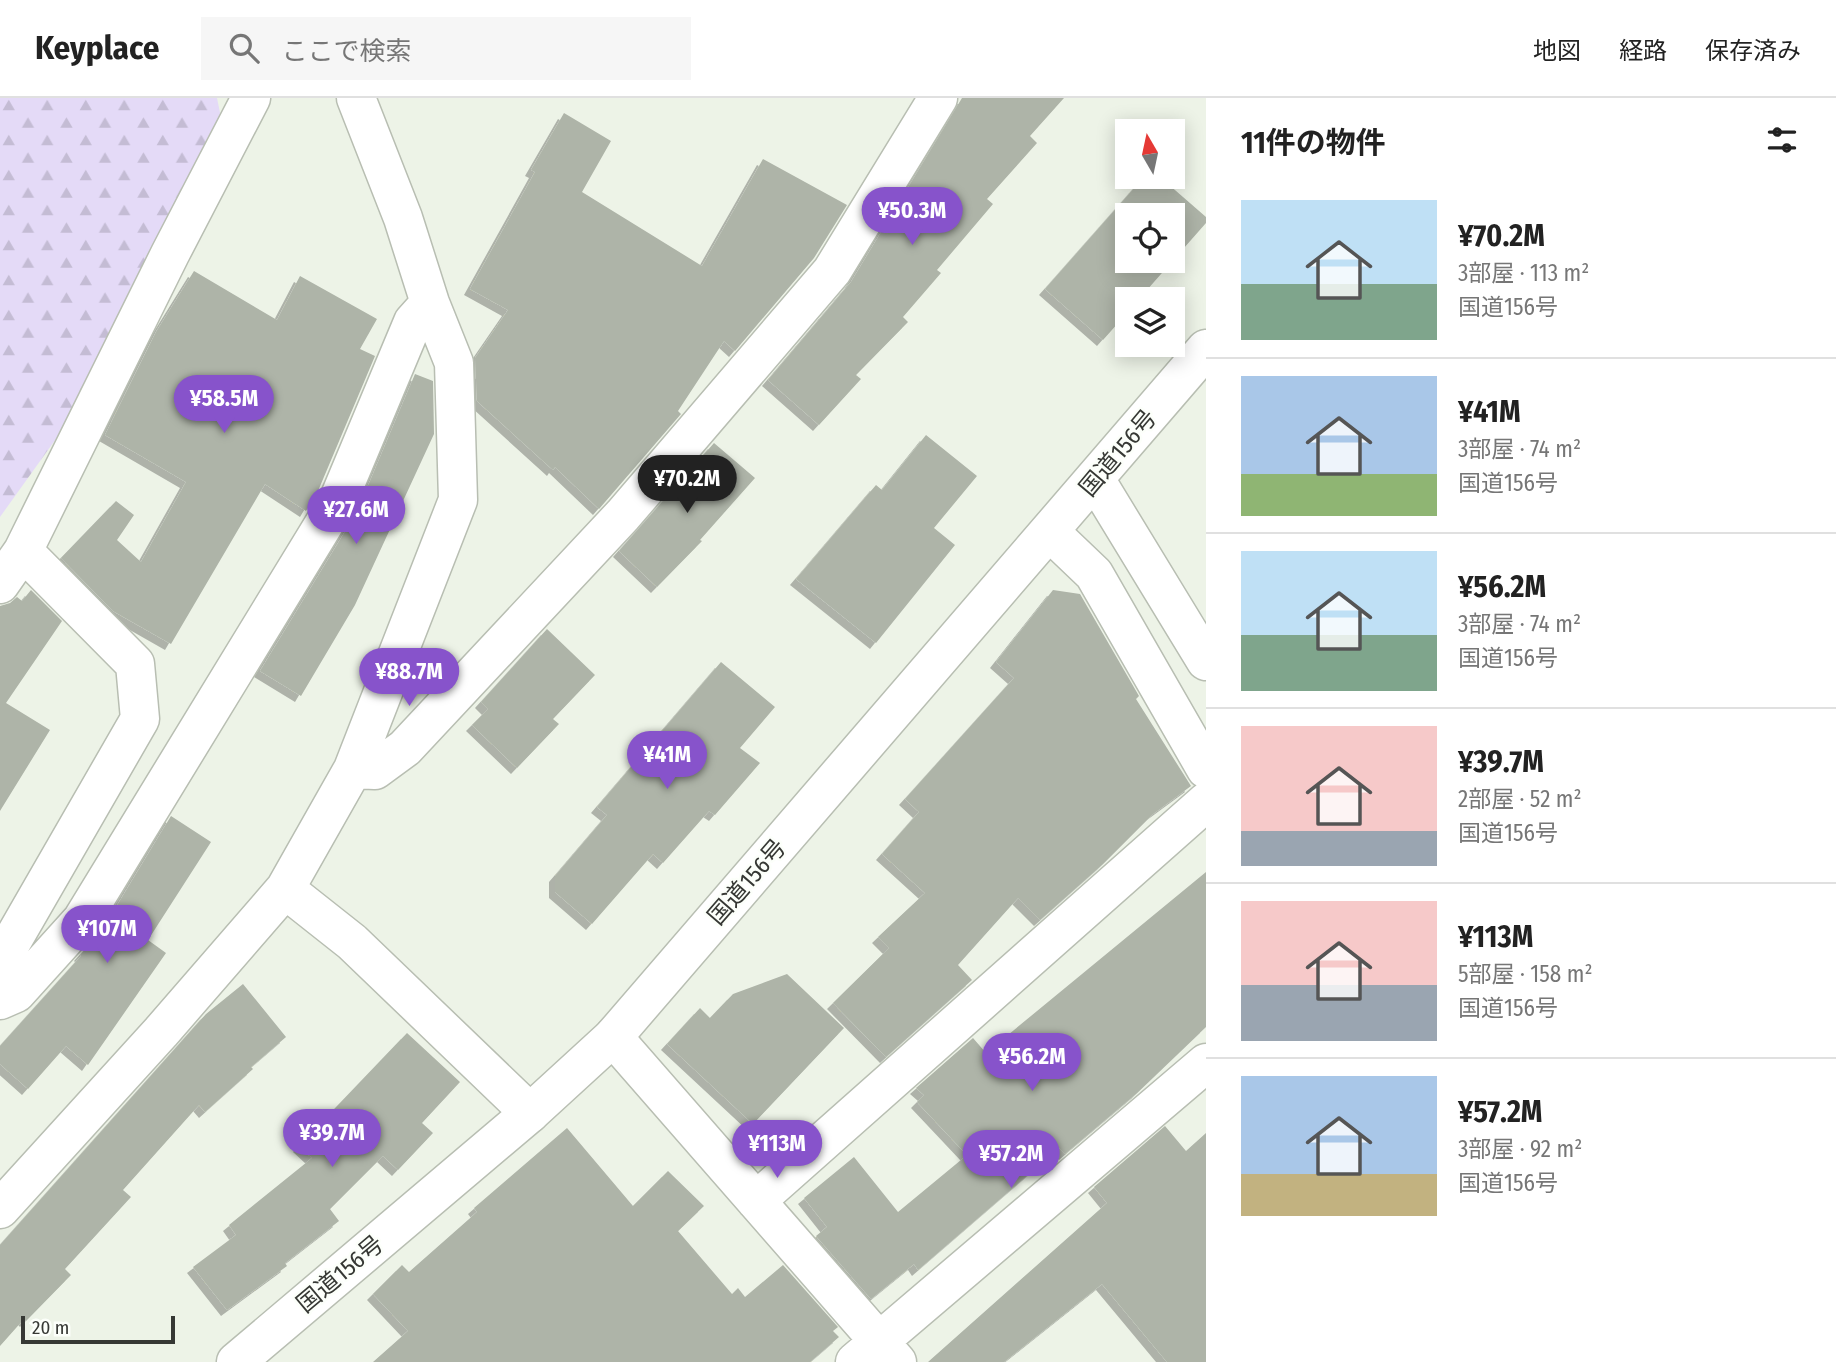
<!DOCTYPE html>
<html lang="ja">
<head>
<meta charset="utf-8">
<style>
	body { margin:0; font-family:"Fira Sans Condensed","Noto Sans JP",sans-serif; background:#f6f6f6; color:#222; height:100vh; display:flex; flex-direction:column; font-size:26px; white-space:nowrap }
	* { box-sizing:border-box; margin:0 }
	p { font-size:23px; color:#767676 }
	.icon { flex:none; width:38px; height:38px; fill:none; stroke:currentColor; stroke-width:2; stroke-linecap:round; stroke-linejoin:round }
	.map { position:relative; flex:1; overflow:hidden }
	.sheet { display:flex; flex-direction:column; background:#fff; width:630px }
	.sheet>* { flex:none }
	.needle { width:46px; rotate:351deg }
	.fabs { position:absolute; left:1115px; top:21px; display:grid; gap:14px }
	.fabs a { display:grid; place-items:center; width:70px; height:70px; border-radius:0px; background:#fff; box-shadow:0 4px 18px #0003; font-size:35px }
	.scale { position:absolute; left:21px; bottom:18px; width:154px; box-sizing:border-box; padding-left:7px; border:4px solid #363834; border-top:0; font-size:19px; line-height:24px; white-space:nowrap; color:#363834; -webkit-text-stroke:5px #fcfffa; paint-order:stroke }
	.price { position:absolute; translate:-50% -60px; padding:0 16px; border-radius:24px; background:#8753cb; color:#fff; font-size:23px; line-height:46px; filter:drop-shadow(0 2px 4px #0008) }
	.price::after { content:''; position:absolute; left:50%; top:42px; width:21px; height:16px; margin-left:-10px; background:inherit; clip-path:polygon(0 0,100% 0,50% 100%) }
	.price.current { background:#222; color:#fff }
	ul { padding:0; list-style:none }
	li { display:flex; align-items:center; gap:21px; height:175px; padding:0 35px }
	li+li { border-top:2px solid #e0e0e0 }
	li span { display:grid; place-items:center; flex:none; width:196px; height:140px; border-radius:0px; color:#555 }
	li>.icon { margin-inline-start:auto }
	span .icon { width:84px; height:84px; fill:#fffc; stroke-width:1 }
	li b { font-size:30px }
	h2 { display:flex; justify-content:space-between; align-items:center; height:84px; padding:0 35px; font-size:30px }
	header { display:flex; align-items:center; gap:42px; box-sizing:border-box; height:98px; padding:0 35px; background:#fff; border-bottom:2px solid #e0e0e0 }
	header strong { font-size:33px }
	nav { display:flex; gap:38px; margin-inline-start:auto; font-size:24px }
	.search { width:490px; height:63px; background:#f6f6f6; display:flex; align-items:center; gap:18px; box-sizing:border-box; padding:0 24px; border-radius:0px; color:#767676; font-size:26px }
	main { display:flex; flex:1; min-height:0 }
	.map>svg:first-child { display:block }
</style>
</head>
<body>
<header>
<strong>Keyplace</strong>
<div class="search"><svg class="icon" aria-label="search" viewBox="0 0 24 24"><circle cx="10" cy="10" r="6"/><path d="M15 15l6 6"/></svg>ここで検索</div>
<nav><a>地図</a><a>経路</a><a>保存済み</a></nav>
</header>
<main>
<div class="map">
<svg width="1206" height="1264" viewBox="0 0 1206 1264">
	<defs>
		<pattern id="forest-firs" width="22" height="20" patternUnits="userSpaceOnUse" patternTransform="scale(1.75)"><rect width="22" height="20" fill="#e4daf7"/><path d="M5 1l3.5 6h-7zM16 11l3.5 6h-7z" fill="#c4bcd4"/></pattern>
		<filter id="shadow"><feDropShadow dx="-6" dy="6" stdDeviation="0" flood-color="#0004"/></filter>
	</defs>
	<rect width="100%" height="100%" fill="#edf3e7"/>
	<path fill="url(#forest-firs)" d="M0,0H217L230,63L202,137L0,419Z"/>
	<path fill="#aeb4a8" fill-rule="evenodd" filter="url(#shadow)" d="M962,0H1064L1030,38L1037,45L987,101L993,106L937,172L941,175L903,219L908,224L856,277L861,281L819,327L768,282L851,184Z
		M564,15L611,43L582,94L702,168L763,61L847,107L814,160L735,253L724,243L678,313L681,316L599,411L555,369L553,372L477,303L475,260L508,212L470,191L535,74L531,72Z
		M1144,79H1160L1206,119V125L1139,201H1127V215L1103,242L1045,191ZM1127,117H1172V163H1127Z
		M194,173L277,222L300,178L377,221L360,251L375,258L318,393L306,413L265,386L171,546L113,513L61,460L116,403L134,417L117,442L141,464L186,384L105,337L156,234Z
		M415,276L433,283L434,336L355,507L301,598L260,573L357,414Z
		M926,337L977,378L934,430L955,447L876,545L796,481L876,387L882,392Z
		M714,345L755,380L700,442L702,443L657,489L619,453Z
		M31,492L62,523L6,605L50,632L0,713V508L10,505L17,499L22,503Z
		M1053,492L1080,496L1139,598L1136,601L1191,688L1153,716L1103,766L1040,822L1018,800L958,867L972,882L886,959L833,905L889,850L878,839L925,795L882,756L919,714L905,701L1014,580L996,564Z
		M547,531L595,577L553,621L559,626L517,670L472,627L488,611L481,604Z
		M721,564L775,609L740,650L760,665L715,717L709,713L663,765L653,756L592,826L555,794V778L607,717L597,709Z
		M171,718L211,744L148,842L166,855L88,967L66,948L28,991L0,966V948L81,858L80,857L101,834Z
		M1206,774V929L1137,995L1065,1056L1059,1050L918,1172L914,1166L871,1201L816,1138L827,1129L804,1100L854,1059L898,1114L967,1057L917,1004L924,997L916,990L973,940L986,955Z
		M787,876L844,930L753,1026L667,946L700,910L710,920L733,896Z
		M243,886L286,939L251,969L253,971L205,1014L199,1007L123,1092L131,1099L65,1171L71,1177L26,1223L24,1221L0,1248V1147L206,916Z
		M407,935L460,984L422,1025L433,1035L398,1072L383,1058L330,1111L339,1123L285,1165L287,1168L227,1212L193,1169L236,1137L229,1127L312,1060L299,1048Z
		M1165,1028L1186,1053L1206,1035V1264H1167L1102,1186L1004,1264H928L1107,1105L1094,1089Z
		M567,1030L633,1108L668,1073L704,1108L678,1133L732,1196L738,1190L745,1199L783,1167L838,1229L833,1233L839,1239L810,1264H373L408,1233L373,1196L402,1167L409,1174L477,1114L474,1110Z"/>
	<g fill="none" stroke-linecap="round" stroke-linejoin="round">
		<defs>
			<path id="street" d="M1095,381L1206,563
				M1050,434L1094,476L1206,671
				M0,486L23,453L170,156L251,0
				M353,671L375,672L405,650L623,417L832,173L938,0
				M285,791L352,844L530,1015
				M0,864L140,621L135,566L23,453
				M0,902L16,895L82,822L338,403L413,224L430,205
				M613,939L897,1264
				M756,1103L1206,704
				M0,1111L161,934L285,791L353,671L458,402L454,265L430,205L403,120L356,0
				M855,1264L1206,965"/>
			<path id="highway" d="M236,1264L530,1015L613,939L1206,251"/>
		</defs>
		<use href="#street" stroke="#b8beb2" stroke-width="41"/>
		<use href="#highway" stroke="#b8beb2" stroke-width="41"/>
		<use href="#street" stroke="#fff" stroke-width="38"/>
		<use href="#highway" stroke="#fff" stroke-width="38"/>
	</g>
	<g text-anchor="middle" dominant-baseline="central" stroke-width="5" stroke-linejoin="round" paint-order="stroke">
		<g font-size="24" fill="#363834" stroke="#fcfffa">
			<text transform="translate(1118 355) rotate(-50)">国道156号</text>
			<text transform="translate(747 784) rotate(-49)">国道156号</text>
			<text transform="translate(340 1176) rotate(-40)">国道156号</text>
		</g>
	</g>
</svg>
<div class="fabs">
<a><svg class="needle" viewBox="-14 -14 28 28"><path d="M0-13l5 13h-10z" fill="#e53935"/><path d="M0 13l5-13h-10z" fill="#767676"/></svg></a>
<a><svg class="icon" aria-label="locate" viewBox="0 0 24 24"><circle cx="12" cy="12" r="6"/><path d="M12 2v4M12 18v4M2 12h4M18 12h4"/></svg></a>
<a><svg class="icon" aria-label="layers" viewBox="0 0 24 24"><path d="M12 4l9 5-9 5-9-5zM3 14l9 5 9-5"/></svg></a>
</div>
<div class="scale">20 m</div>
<b class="price" style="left:912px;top:149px">¥50.3M</b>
<b class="price" style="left:224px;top:337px">¥58.5M</b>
<b class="price current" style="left:687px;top:417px">¥70.2M</b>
<b class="price" style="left:356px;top:448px">¥27.6M</b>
<b class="price" style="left:409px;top:610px">¥88.7M</b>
<b class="price" style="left:667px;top:693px">¥41M</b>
<b class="price" style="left:107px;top:867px">¥107M</b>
<b class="price" style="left:1032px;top:995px">¥56.2M</b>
<b class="price" style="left:332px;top:1071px">¥39.7M</b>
<b class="price" style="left:777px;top:1082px">¥113M</b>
<b class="price" style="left:1011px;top:1092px">¥57.2M</b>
</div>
<section class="sheet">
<h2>11件の物件<svg class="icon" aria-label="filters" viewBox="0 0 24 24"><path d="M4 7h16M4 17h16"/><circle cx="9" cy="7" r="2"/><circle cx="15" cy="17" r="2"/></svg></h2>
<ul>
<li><span style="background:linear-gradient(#bfe0f5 60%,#7fa58c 0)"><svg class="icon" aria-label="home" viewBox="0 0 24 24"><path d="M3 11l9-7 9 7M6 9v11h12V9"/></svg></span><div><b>¥70.2M</b><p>3部屋 · 113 m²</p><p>国道156号</p></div></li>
<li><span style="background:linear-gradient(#a9c7e8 70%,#8fb573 0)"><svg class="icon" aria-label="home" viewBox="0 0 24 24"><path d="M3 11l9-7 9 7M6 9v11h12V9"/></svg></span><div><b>¥41M</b><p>3部屋 · 74 m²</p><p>国道156号</p></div></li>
<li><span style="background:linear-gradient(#bfe0f5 60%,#7fa58c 0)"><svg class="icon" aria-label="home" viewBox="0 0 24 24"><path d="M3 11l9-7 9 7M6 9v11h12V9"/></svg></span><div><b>¥56.2M</b><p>3部屋 · 74 m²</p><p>国道156号</p></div></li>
<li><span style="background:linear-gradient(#f6c9c9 75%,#9aa5b1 0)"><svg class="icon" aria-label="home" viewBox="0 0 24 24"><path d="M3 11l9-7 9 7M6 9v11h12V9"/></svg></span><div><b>¥39.7M</b><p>2部屋 · 52 m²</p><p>国道156号</p></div></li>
<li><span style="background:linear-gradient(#f6c9c9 60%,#9aa5b1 0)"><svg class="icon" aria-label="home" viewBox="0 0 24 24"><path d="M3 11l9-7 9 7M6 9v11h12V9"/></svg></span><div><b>¥113M</b><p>5部屋 · 158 m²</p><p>国道156号</p></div></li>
<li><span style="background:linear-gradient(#a9c7e8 70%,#c2b280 0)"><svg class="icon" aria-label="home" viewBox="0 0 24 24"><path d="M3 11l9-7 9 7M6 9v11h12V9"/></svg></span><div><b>¥57.2M</b><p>3部屋 · 92 m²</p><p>国道156号</p></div></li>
</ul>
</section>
</main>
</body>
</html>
